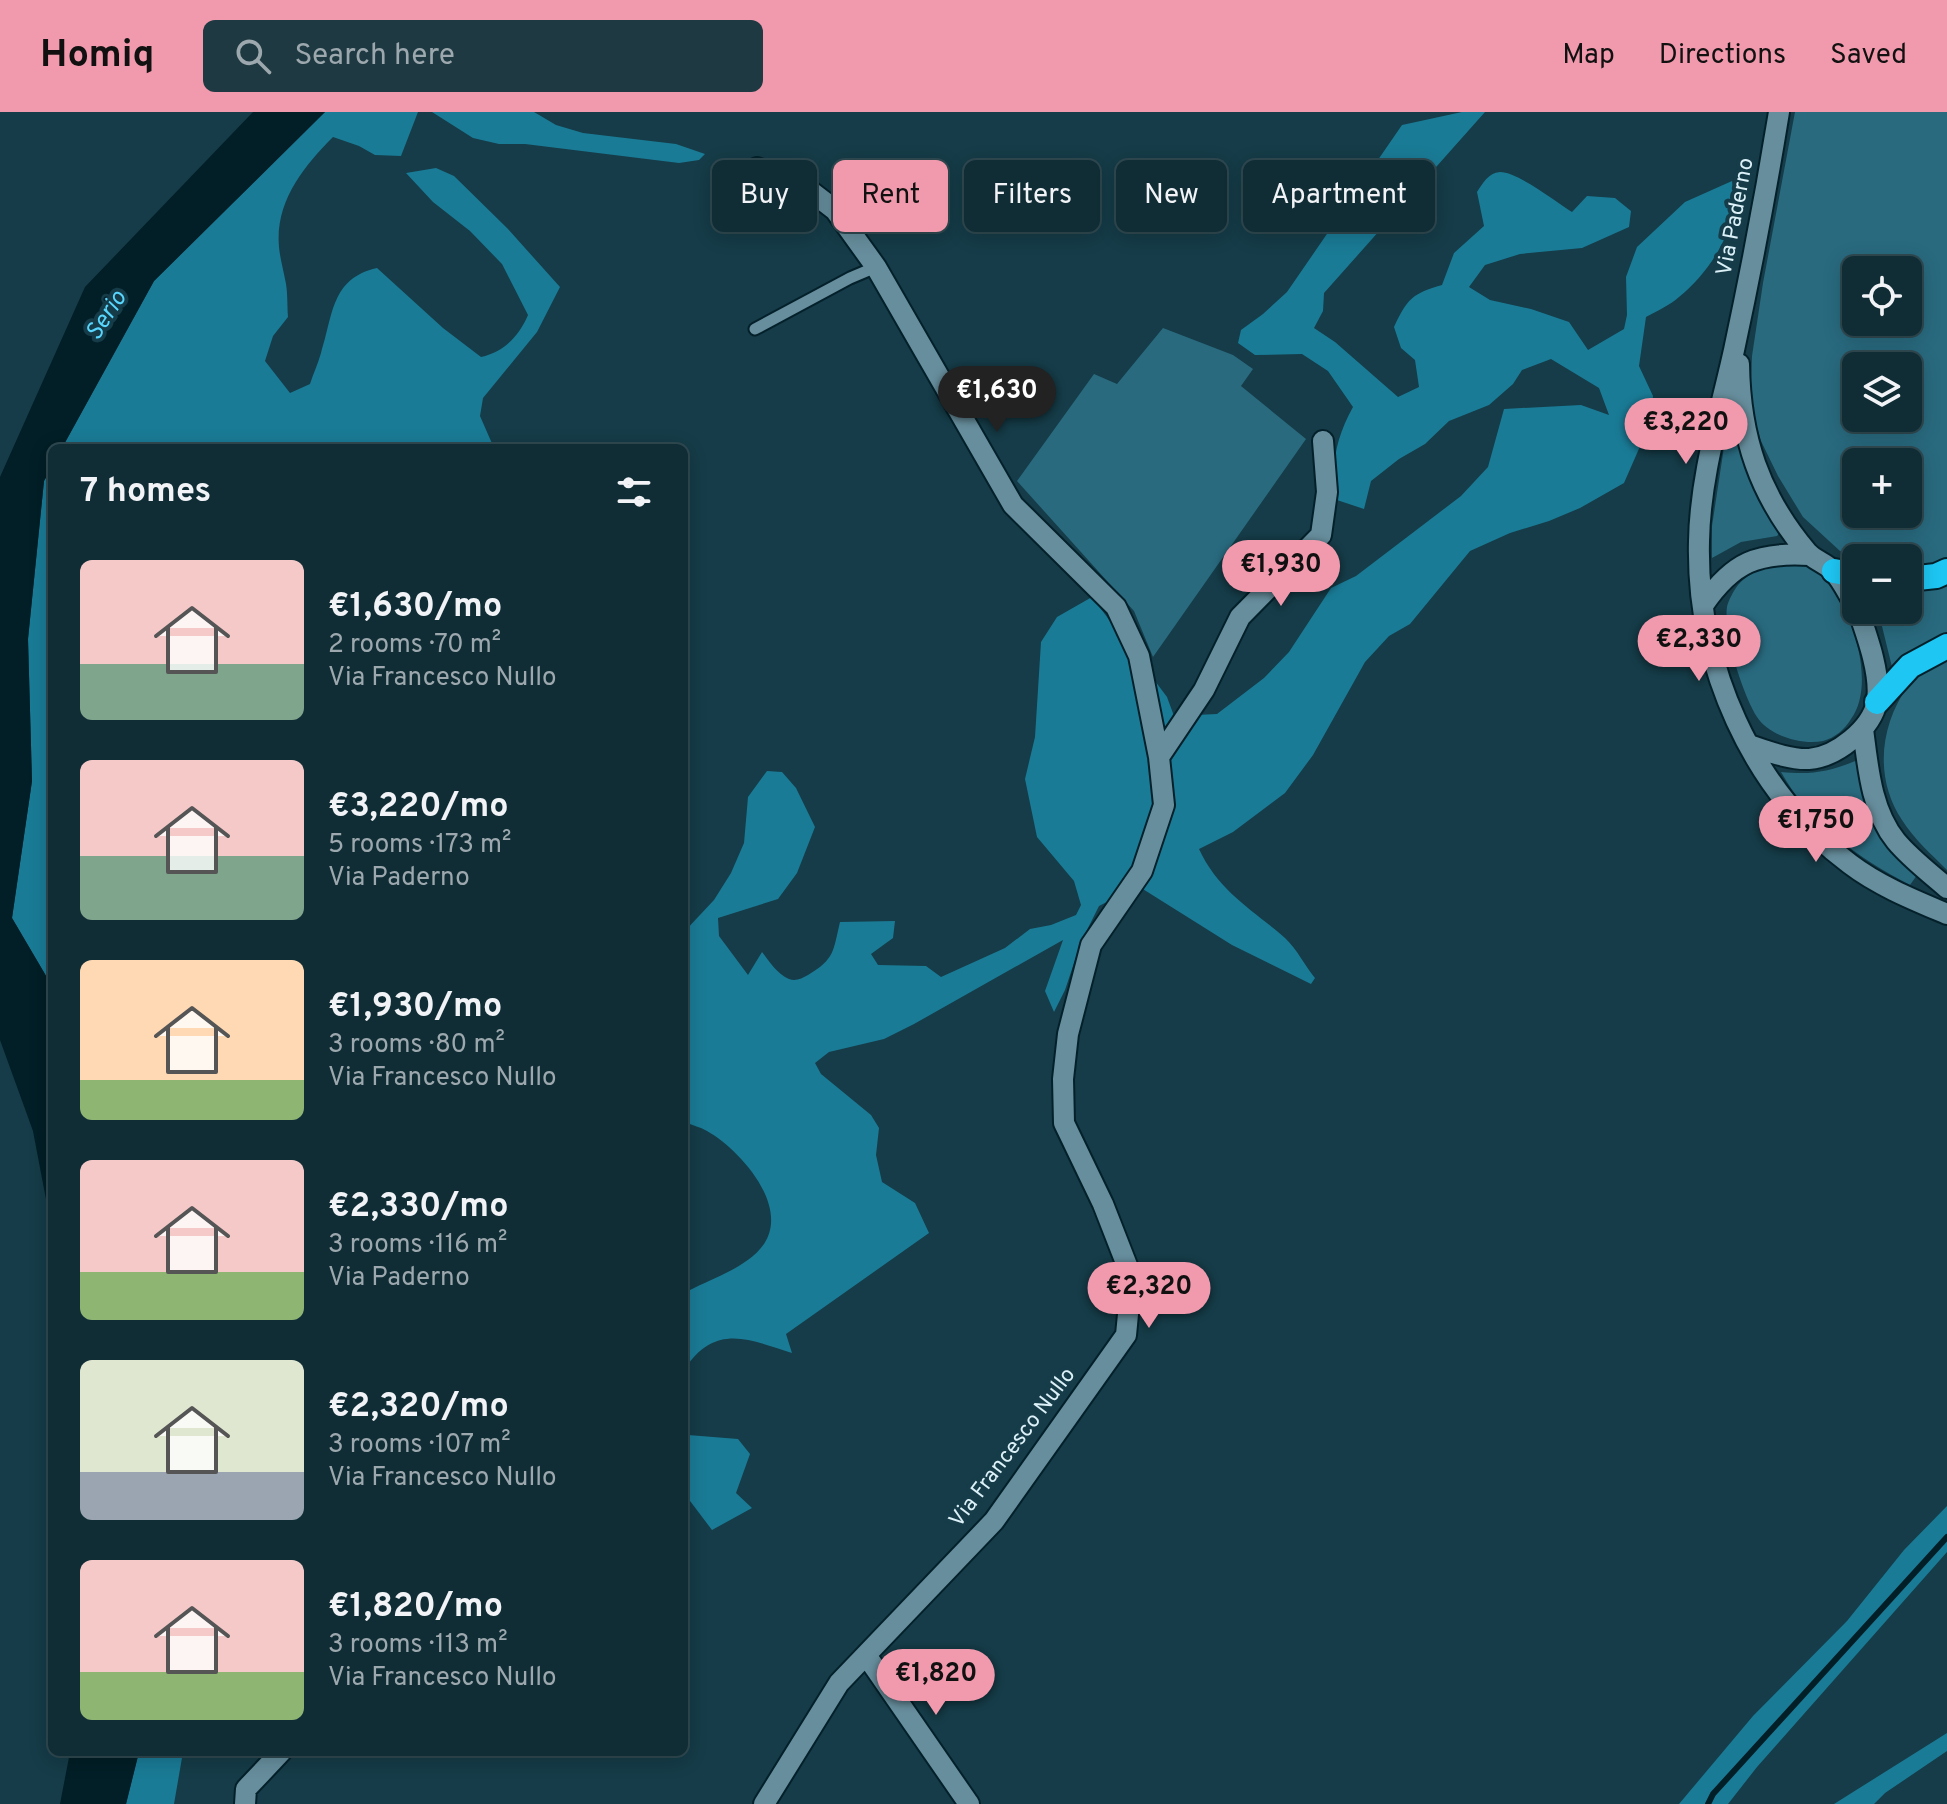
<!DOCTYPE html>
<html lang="en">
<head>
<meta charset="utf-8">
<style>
	body { margin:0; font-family:Overpass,sans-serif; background:#1e3942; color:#f1f3f6; height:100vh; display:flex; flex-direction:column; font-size:30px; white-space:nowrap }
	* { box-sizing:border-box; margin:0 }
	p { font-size:26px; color:#9ca8ad }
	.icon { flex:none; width:44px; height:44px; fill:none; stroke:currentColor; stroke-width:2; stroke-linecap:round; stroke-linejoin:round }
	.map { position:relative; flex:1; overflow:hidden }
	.side { position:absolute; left:48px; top:332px; width:640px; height:1312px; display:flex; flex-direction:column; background:#102d36; border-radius:12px; box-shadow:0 4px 20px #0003,0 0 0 2px #304951 }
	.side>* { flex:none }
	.banner { position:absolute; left:712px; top:48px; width:760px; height:72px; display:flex; gap:16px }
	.controls { position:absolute; left:1842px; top:144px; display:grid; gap:16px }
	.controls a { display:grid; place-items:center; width:80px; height:80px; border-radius:12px; background:#102d36; box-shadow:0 4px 20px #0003,0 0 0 2px #304951; font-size:40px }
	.price { position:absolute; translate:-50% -68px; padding:0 18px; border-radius:28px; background:#f29aad; color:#111; font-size:26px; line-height:52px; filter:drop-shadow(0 2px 4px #0008) }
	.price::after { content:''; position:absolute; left:50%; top:48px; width:24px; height:18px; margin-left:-12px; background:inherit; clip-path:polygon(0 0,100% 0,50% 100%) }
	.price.on { background:#222; color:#fff }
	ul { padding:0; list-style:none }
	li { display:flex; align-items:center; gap:24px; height:200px; padding:0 32px }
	li span { display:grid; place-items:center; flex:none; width:224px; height:160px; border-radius:12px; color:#555 }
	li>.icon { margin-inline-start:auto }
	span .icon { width:96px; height:96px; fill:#fffc; stroke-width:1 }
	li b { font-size:34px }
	h2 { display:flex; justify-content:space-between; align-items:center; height:96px; padding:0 32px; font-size:34px }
	.pill { padding:0 28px; border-radius:12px; background:#102d36; box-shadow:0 4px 20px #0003,0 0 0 2px #304951; font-size:28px; line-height:72px }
	.pill.on { background:#f29aad; color:#111 }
	header { display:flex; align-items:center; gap:48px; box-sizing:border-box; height:112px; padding:0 40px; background:#f29aad; color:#111 }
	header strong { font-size:38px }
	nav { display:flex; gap:44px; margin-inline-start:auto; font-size:28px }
	.search { width:560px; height:72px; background:#1e3942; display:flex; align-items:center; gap:20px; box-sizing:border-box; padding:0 28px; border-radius:12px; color:#9ca8ad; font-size:30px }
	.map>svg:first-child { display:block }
</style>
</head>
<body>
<header>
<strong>Homiq</strong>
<div class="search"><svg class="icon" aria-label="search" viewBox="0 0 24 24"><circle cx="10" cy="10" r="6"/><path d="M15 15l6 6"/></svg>Search here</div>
<nav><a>Map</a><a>Directions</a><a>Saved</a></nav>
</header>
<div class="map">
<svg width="1947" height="1692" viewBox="0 0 1947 1692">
	<rect width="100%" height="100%" fill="#153c48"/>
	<path fill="#296a7f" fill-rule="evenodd" d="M1795,0H1947V447L1928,453H1908V446H1860L1840,439L1803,405L1778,364L1761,329L1750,293L1752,244L1763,171ZM1856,158H1908V210H1856ZM1856,254H1908V306H1856ZM1856,350H1908V402H1856Z
		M1163,216L1233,243L1253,257L1241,274L1306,327L1153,545L1134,499L1017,369L1094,262L1117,272Z
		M1736,321L1746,355L1777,406L1781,419L1777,424L1741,430L1712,446V414L1726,322Z
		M1792,449C1801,452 1813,455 1820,461C1850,490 1878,570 1851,607C1845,617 1835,626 1823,629C1802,633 1769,624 1757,605C1743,583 1723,521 1727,495C1728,489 1734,478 1738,473C1752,457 1772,453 1792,449Z
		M1947,467V520L1892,555L1878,498H1908V473Z
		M1947,545V758C1931,742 1914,727 1902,708C1874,666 1880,613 1908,574C1912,570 1915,563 1919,559C1927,553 1939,549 1947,545Z
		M1858,648L1917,763L1910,773C1858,746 1810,712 1781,660C1812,663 1828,660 1858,648Z"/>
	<path fill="#1a7b96" d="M325,0H418L401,44L375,43L359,34L333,25C303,55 275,90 279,135C280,146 283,156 285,167C288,179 287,192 288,205L273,224L265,249L290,281L310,272C313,262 318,252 321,241C333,204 331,166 377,156L443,216L481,245C504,240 519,224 528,203L502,152L470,119L433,90L406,61L436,56L454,64L507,116L560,175L537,220L483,286L480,304L494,336H62L154,169Z
		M432,0H534L556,13L583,21L676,32L705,42L699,48L679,51L525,32H499L473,26Z
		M1462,0H1485L1324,181L1323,199L1314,216L1335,230L1398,285L1419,275L1415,248L1401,236L1394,215C1407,187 1413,181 1442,173L1454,141L1484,114L1477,80C1483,71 1488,61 1500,60C1518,60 1556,90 1572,100L1587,84L1615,86L1631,99L1629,115L1582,136L1520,142L1485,153L1469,175L1490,188L1531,197L1569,210L1588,238L1624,217L1627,203L1626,165L1637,135L1685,90L1732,69C1742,112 1711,159 1679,185C1670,193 1657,199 1646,205L1639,254L1653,284L1652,307L1624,371L1580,396L1549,409L1510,421L1470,439L1410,512L1389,524L1365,550L1313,643L1285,681L1233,720L1199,737C1219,780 1252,797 1285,826C1297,837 1305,854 1315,866L1311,872L1232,833L1138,774L1099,794L1081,830L1065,878L1054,900L1045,879L1063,828L914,912L884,927L829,940L815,951L821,962L871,1003L879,1016L876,1043L882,1070L915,1091L929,1121L786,1222L792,1241C748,1227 715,1211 684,1258V1200L690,1178C713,1166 748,1155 764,1132C790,1093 739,1037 707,1019C700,1015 692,1013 684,1010V820L714,788L731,761L744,731L748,685L767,659L782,660L796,676L815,715L797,761L778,787L718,806L719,824L748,863L762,840C769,849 778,863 789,867C796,870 802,866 808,863C835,847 833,839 840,810L895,809L893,826L871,842L878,853L926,854L941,865L1005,836L1030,817L1051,813L1076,803L1081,793L1074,769L1037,725L1025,667L1035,625L1041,530L1057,505L1092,485L1167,585L1174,604L1217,602L1264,566L1289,540L1331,476L1356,464L1461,384L1488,355L1504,297L1581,293L1609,303L1599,276L1551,247L1522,258L1513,272L1489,293L1449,309L1425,332L1399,347L1371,369L1364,397L1337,388C1330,353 1336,326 1353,295L1328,259L1302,242L1255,243L1238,231L1241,218L1263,202L1287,180L1402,13Z
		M52,355V874L12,806L32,669L28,527L44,369Z
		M684,1315L688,1323L738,1327L750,1342L736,1381L752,1396L712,1418L684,1381Z
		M1947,1394V1440L1757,1655L1728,1692H1679L1753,1604L1847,1509L1904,1438Z
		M1947,1621V1639L1885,1681L1874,1692H1834Z
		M139,1640H183L174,1692H126Z"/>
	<path fill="#021e26" d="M253,0H325L154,169L62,336H52V355L44,369L28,527L32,669L12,806L52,874V1119L33,1019L0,928V365L85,175Z
		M70,1640H139L126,1692H60Z"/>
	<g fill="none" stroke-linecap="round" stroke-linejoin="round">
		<path stroke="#021e26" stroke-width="6" d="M1708,1692L1713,1682L1947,1425"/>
		<defs>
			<path id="lane" d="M755,217L850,166L876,155"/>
			<path id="street" d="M757,56L809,78L835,98L876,155L1013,393L1116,495L1139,544L1159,645L1164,693L1142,759L1091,833L1068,922L1063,967L1064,1011L1103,1092L1128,1156L1129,1192L1126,1223L994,1409L839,1571L764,1692
				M1159,645L1204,578L1240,505L1321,423L1327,380L1323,329
				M866,1543L969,1692
				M245,1692L246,1677L281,1640"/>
			<path id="secondary" d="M1779,0C1766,80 1751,159 1734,238C1720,301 1700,365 1699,429C1696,552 1751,678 1850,752C1879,774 1914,788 1947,802
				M1739,252C1740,325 1759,383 1807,440C1814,448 1825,451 1832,458C1842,467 1849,484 1856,495
				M1704,492C1733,450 1758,440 1809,443
				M1863,617C1868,655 1871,698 1896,729C1911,747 1930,761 1947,776
				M1749,633C1767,639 1790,648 1809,647C1836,645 1872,617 1877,589C1881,562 1867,524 1858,498"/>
			<path id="highway" d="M1834,459L1856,463
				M1908,467L1936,464L1947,459
				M1877,590L1910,554L1947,534"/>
		</defs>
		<use href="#lane" stroke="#04212b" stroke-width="15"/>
		<use href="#street" stroke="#04212b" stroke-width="24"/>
		<use href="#secondary" stroke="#04212b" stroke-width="24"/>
		<use href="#highway" stroke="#04212b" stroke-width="28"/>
		<use href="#lane" stroke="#678e9d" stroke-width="11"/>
		<use href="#street" stroke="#678e9d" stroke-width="20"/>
		<use href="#secondary" stroke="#678e9d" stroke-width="20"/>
		<use href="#highway" stroke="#1ec6f3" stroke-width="24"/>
	</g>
	<g text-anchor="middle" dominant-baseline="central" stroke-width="8" stroke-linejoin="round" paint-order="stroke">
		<g font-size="22" fill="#dcf0f8" stroke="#153c48">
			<text transform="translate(1736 105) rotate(-79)">Via Paderno</text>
			<text transform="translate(1013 1336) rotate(-53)">Via Francesco Nullo</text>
		</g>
		<g font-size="24" font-style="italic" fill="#58d6fe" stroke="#153c48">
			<text transform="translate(107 204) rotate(-57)">Serio</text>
		</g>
	</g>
</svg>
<div class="controls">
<a><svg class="icon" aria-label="locate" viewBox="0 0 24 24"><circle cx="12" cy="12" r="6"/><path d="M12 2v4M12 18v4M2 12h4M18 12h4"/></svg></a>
<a><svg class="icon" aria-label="layers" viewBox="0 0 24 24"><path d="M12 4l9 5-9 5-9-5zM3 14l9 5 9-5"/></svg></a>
<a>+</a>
<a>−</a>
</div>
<b class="price on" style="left:997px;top:322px">€1,630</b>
<b class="price" style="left:1686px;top:354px">€3,220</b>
<b class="price" style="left:1281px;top:496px">€1,930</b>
<b class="price" style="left:1699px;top:571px">€2,330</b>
<b class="price" style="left:1816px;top:752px">€1,750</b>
<b class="price" style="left:1149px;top:1218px">€2,320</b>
<b class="price" style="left:936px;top:1605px">€1,820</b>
<div class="banner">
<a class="pill">Buy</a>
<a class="pill on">Rent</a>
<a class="pill">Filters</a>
<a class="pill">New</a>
<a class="pill">Apartment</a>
</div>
<section class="side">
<h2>7 homes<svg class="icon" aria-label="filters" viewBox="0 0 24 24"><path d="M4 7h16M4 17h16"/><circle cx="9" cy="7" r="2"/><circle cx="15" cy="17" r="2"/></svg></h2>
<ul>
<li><span style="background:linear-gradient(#f6c9c9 65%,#7fa58c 0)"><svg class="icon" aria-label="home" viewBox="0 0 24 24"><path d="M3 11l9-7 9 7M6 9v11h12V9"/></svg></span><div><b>€1,630/mo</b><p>2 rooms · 70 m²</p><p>Via Francesco Nullo</p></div></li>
<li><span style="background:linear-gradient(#f6c9c9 60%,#7fa58c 0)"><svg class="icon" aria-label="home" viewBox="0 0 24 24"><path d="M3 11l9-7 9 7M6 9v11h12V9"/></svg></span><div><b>€3,220/mo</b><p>5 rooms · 173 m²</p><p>Via Paderno</p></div></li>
<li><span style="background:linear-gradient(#ffd9b3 75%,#8fb573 0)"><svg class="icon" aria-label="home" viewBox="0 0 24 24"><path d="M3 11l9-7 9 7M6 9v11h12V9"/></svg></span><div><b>€1,930/mo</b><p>3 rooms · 80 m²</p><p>Via Francesco Nullo</p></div></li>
<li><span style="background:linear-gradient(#f6c9c9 70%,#8fb573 0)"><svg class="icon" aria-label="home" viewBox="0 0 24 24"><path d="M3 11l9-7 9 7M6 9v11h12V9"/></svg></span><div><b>€2,330/mo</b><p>3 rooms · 116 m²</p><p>Via Paderno</p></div></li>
<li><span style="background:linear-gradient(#dfe7d0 70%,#9aa5b1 0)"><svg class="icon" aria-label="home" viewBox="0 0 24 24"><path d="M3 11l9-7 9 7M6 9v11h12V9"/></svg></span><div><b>€2,320/mo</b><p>3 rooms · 107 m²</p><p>Via Francesco Nullo</p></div></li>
<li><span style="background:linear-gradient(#f6c9c9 70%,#8fb573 0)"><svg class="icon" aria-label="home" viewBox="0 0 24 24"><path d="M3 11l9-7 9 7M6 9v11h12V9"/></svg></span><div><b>€1,820/mo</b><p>3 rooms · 113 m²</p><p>Via Francesco Nullo</p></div></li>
</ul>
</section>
</div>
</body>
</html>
